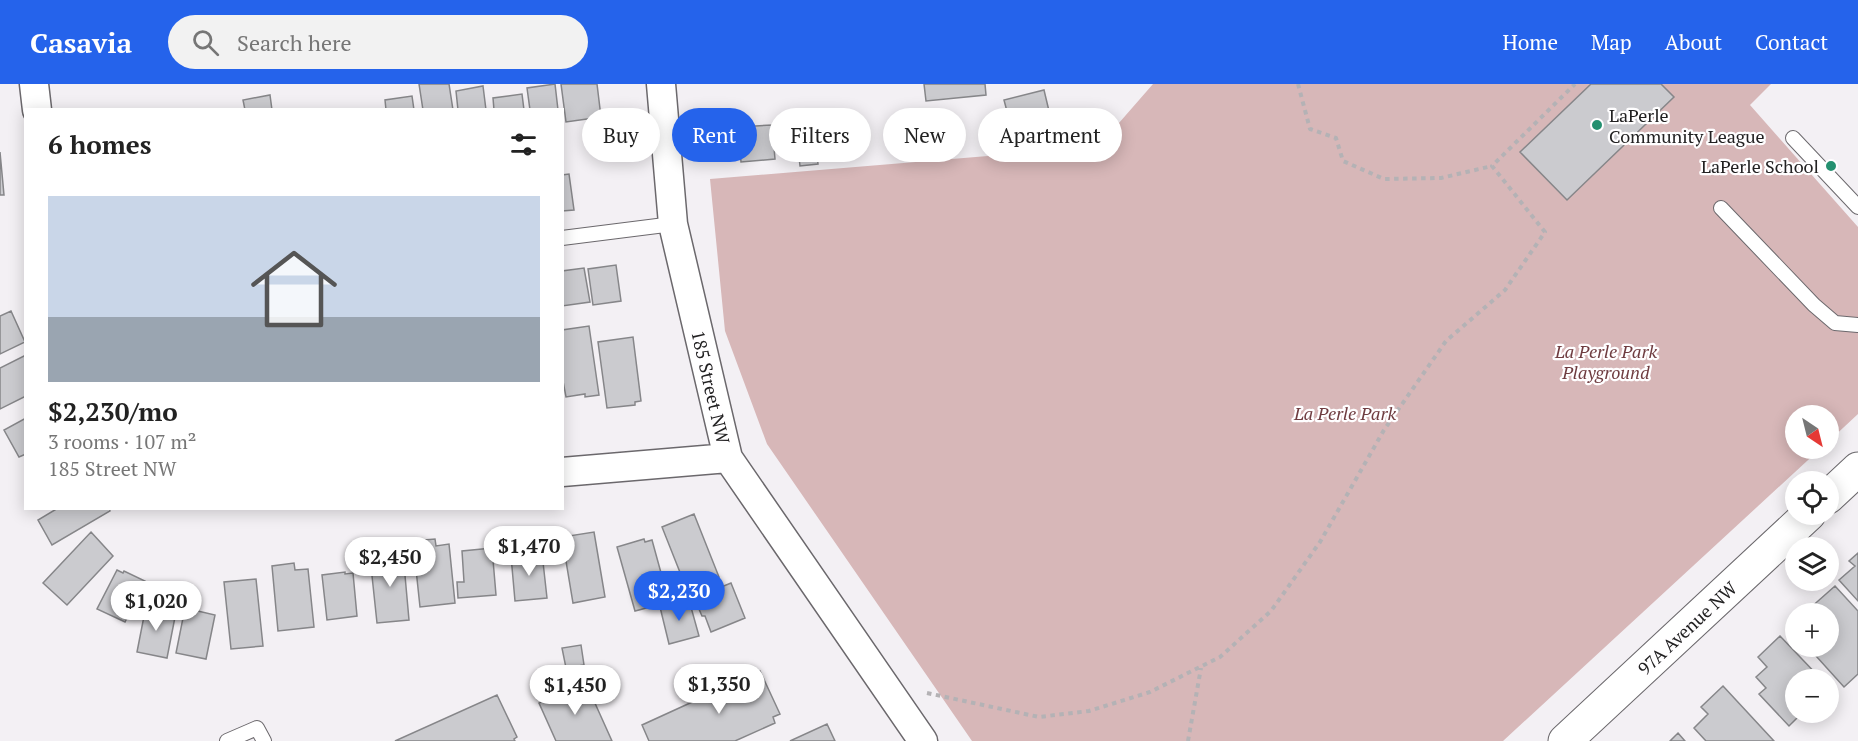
<!DOCTYPE html>
<html lang="en">
<head>
<meta charset="utf-8">
<style>
	body { margin:0; font-family:"PT Serif",serif; background:#f2f2f2; color:#222; height:100vh; display:flex; flex-direction:column; font-size:22px; white-space:nowrap }
	* { box-sizing:border-box; margin:0 }
	p { font-size:20px; color:#767676 }
	.icon { flex:none; width:33px; height:33px; fill:none; stroke:currentColor; stroke-width:2; stroke-linecap:round; stroke-linejoin:round }
	.map { position:relative; flex:1; overflow:hidden }
	.side { position:absolute; left:24px; top:24px; width:540px; height:402px; display:flex; flex-direction:column; background:#fff; border-radius:0px; box-shadow:0 3px 15px #0003 }
	.side>* { flex:none }
	.banner { position:absolute; left:582px; top:24px; width:570px; height:54px; display:flex; gap:12px }
	.needle { width:39px; rotate:145deg }
	.buttons { position:absolute; left:1785px; top:321px; display:grid; gap:12px }
	.buttons a { display:grid; place-items:center; width:54px; height:54px; border-radius:50%; background:#fff; box-shadow:0 3px 15px #0003; font-size:30px }
	.price { position:absolute; translate:-50% -51px; padding:0 14px; border-radius:21px; background:#fff; color:#222; font-size:20px; line-height:39px; filter:drop-shadow(0 2px 3px #0008) }
	.price::after { content:''; position:absolute; left:50%; top:36px; width:18px; height:14px; margin-left:-9px; background:inherit; clip-path:polygon(0 0,100% 0,50% 100%) }
	.price.on { background:#2563eb; color:#fff }
	ul { padding:0; list-style:none }
	li { display:grid; align-content:center; gap:12px; height:318px; padding:0 24px }
	li span { display:grid; place-items:center; height:186px; border-radius:0px; color:#555 }
	li>.icon { margin-inline-start:auto }
	span .icon { width:108px; height:108px; fill:#fffc; stroke-width:1 }
	li b { font-size:26px }
	h2 { display:flex; justify-content:space-between; align-items:center; height:72px; padding:0 24px; font-size:26px }
	.chip { padding:0 21px; border-radius:27px; background:#fff; box-shadow:0 3px 15px #0003; font-size:21px; line-height:54px }
	.chip.on { background:#2563eb; color:#fff }
	header { display:flex; align-items:center; gap:36px; box-sizing:border-box; height:84px; padding:0 30px; background:#2563eb; color:#fff }
	header strong { font-size:28px }
	nav { display:flex; gap:33px; margin-inline-start:auto; font-size:21px }
	.search { width:420px; height:54px; background:#f2f2f2; display:flex; align-items:center; gap:15px; box-sizing:border-box; padding:0 21px; border-radius:33px; color:#767676; font-size:22px }
	.map>svg:first-child { display:block }
</style>
</head>
<body>
<header>
<strong>Casavia</strong>
<div class="search"><svg class="icon" aria-label="search" viewBox="0 0 24 24"><circle cx="10" cy="10" r="6"/><path d="M15 15l6 6"/></svg>Search here</div>
<nav><a>Home</a><a>Map</a><a>About</a><a>Contact</a></nav>
</header>
<div class="map">
<svg width="1858" height="657" viewBox="0 0 1858 657">
	<rect width="100%" height="100%" fill="#f3f0f4"/>
	<path fill="#d7b7b8" d="M1153,0H1771L1750,21L1858,143V330L1829,357L1828,332H1796V364L1820,365L1503,657H972L767,360L725,247L710,95L1098,63Z"/>
	<path fill="#cbcbcf" stroke="#868689" stroke-width="1.5" d="M419,0H449L453,26H423Z
		M555,0L558,26H530L527,4Z
		M561,0H597L601,33L566,38Z
		M924,0H985L986,11L926,17Z
		M1591,0H1661L1674,13L1567,116L1520,68Z
		M483,2L486,26H458L456,7Z
		M1044,6L1054,48L1015,58L1004,16Z
		M522,10L524,26H494L493,14Z
		M270,11L272,26H245L243,16Z
		M412,12L414,26H386L385,16Z
		M820,33L824,70L817,71L818,80L800,82L799,73L789,74L785,37Z
		M772,41L775,75L741,78L738,43Z
		M0,68L4,111H0Z
		M569,90L574,126L562,127V91Z
		M616,181L621,217L593,221L588,185Z
		M584,184L590,218L562,222V187Z
		M11,227L25,258L0,270V232Z
		M589,242L599,311L585,313V310L566,313L562,292V246Z
		M633,253L641,317L635,318V321L607,324L598,258Z
		M26,271V312L0,325V284Z
		M26,334V370L19,373L4,346Z
		M58,424H109L110,427L52,461L38,436Z
		M694,430L719,493L687,506L662,443Z
		M91,448L113,472L67,521L43,499Z
		M594,448L605,513L573,519L562,453Z
		M435,455L436,462L449,460L455,519L420,523L413,457Z
		M644,455L645,458L652,456L669,518L635,527L617,463Z
		M492,464L496,511L458,514L457,498H464L462,467Z
		M403,469L409,536L377,539L370,473Z
		M542,469L547,514L515,517L511,472Z
		M1858,469V517L1839,496L1855,482L1849,477Z
		M294,479L295,486L308,485L314,543L278,547L272,482Z
		M117,486L123,489L124,487L145,497L125,538L97,525Z
		M345,488V490L353,489L357,532L327,536L322,491Z
		M256,495L263,562L231,565L224,498Z
		M731,499L745,534L711,548L705,532H702L695,516L698,515L697,513L705,509L702,503L712,500L714,506Z
		M1835,502L1858,527V590L1844,603L1807,562H1828V530H1813L1809,525Z
		M689,516L699,552L669,560L660,523Z
		M146,522L176,528L167,574L137,568Z
		M185,524L215,531L206,575L176,569Z
		M1780,552L1822,596H1796V628H1803L1789,642L1759,610L1766,604L1756,593L1767,583L1758,573Z
		M581,561L584,581L566,584L562,564Z
		M760,587L780,630L773,633L775,639L735,657H649L642,641Z
		M585,597L612,657H556L539,619Z
		M1723,602L1774,657H1706L1694,644L1708,630L1701,623Z
		M497,611L517,653L514,655L515,657H395Z
		M827,640L835,657H790Z
		M1678,649L1685,657H1670Z"/>
	<g fill="none" stroke-linecap="round" stroke-linejoin="round">
		<defs>
			<path id="service" d="M1793,54L1858,123
				M1721,124L1814,221L1835,239L1858,241
				M562,154L673,140
				M227,657L257,644L264,657"/>
			<path id="minor" d="M34,0L37,26
				M661,0L673,140L728,374L923,657
				M562,388L728,374"/>
			<path id="tertiary" d="M1828,413L1858,385
				M1565,657L1809,430"/>
		</defs>
		<use href="#service" stroke="#6b686c" stroke-width="16"/>
		<use href="#minor" stroke="#6b686c" stroke-width="31"/>
		<use href="#tertiary" stroke="#6b686c" stroke-width="35"/>
		<path stroke="#b4b2b5" stroke-width="4" stroke-dasharray="4.5 4.5" stroke-linecap="butt" d="M1298,0L1310,45L1336,54L1343,77L1384,95L1441,94L1492,82
			M927,609L1039,633L1089,627L1150,608L1220,573L1271,527L1320,458L1384,346L1446,257L1505,206L1545,148L1492,82L1575,0
			M1188,657L1201,584"/>
		<use href="#service" stroke="#fff" stroke-width="14"/>
		<use href="#minor" stroke="#fff" stroke-width="28"/>
		<use href="#tertiary" stroke="#fff" stroke-width="33"/>
	</g>
	<g fill="#249070" stroke="#fffeff" stroke-width="2">
		<circle cx="1597" cy="41" r="6"/>
		<circle cx="1831" cy="82" r="6"/>
	</g>
	<g text-anchor="middle" dominant-baseline="central" stroke-width="4.5" stroke-linejoin="round" paint-order="stroke">
		<g font-size="18" fill="#222122" stroke="#fffeff" text-anchor="start">
			<text x="1609" y="31">LaPerle<tspan x="1609" dy="21">Community League</tspan></text>
			<text x="1819" y="82" text-anchor="end">LaPerle School</text>
		</g>
		<g font-size="18" font-style="italic" fill="#6f3c40" stroke="#fffeff">
			<text x="1606" y="267">La Perle Park<tspan x="1606" dy="21">Playground</tspan></text>
			<text x="1345" y="329">La Perle Park</text>
		</g>
		<g font-size="18" fill="#222122" stroke="#fffeff">
			<text transform="translate(711 303) rotate(77)">185 Street NW</text>
			<text transform="translate(1687 544) rotate(-43)">97A Avenue NW</text>
		</g>
	</g>
</svg>
<div class="buttons">
<a><svg class="needle" viewBox="-14 -14 28 28"><path d="M0-13l5 13h-10z" fill="#e53935"/><path d="M0 13l5-13h-10z" fill="#767676"/></svg></a>
<a><svg class="icon" aria-label="locate" viewBox="0 0 24 24"><circle cx="12" cy="12" r="6"/><path d="M12 2v4M12 18v4M2 12h4M18 12h4"/></svg></a>
<a><svg class="icon" aria-label="layers" viewBox="0 0 24 24"><path d="M12 4l9 5-9 5-9-5zM3 14l9 5 9-5"/></svg></a>
<a>+</a>
<a>−</a>
</div>
<b class="price" style="left:529px;top:493px">$1,470</b>
<b class="price" style="left:390px;top:504px">$2,450</b>
<b class="price on" style="left:679px;top:538px">$2,230</b>
<b class="price" style="left:156px;top:548px">$1,020</b>
<b class="price" style="left:719px;top:631px">$1,350</b>
<b class="price" style="left:575px;top:632px">$1,450</b>
<div class="banner">
<a class="chip">Buy</a>
<a class="chip on">Rent</a>
<a class="chip">Filters</a>
<a class="chip">New</a>
<a class="chip">Apartment</a>
</div>
<section class="side">
<h2>6 homes<svg class="icon" aria-label="filters" viewBox="0 0 24 24"><path d="M4 7h16M4 17h16"/><circle cx="9" cy="7" r="2"/><circle cx="15" cy="17" r="2"/></svg></h2>
<ul>
<li><span style="background:linear-gradient(#c9d6e8 65%,#9aa5b1 0)"><svg class="icon" aria-label="home" viewBox="0 0 24 24"><path d="M3 11l9-7 9 7M6 9v11h12V9"/></svg></span><div><b>$2,230/mo</b><p>3 rooms · 107 m²</p><p>185 Street NW</p></div></li>
</ul>
</section>
</div>
</body>
</html>
